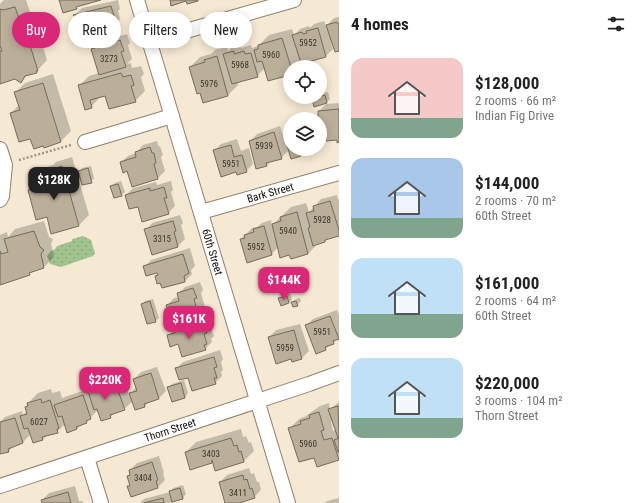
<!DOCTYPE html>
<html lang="en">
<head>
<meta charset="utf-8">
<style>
	body { margin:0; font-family:"Roboto Condensed",sans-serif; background:#f6f6f6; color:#222; height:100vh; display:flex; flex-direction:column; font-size:15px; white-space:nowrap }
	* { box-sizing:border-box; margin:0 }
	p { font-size:13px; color:#767676 }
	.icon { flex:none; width:22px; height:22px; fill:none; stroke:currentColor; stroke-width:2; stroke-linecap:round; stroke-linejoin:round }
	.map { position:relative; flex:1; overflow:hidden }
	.sheet { display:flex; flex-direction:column; background:#fff; width:300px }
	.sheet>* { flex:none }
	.banner { position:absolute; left:12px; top:12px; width:267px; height:36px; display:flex; gap:8px }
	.tools { position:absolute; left:283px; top:60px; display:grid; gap:8px }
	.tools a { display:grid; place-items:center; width:44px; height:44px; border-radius:50%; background:#fff; box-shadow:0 2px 10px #0003; font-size:20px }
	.price { position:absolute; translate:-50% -34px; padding:0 9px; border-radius:8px; background:#db2777; color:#fff; font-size:13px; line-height:26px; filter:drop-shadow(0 1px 2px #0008) }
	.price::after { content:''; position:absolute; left:50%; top:24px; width:12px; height:9px; margin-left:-6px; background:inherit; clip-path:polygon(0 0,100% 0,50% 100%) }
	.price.on { background:#222; color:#fff }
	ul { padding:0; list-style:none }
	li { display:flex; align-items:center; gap:12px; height:100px; padding:0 12px }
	li span { display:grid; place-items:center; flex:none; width:112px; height:80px; border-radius:12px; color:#555 }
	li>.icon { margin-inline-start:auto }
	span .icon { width:48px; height:48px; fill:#fffc; stroke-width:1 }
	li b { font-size:17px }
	h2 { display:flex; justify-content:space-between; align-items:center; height:48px; padding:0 12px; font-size:17px }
	.pill { padding:0 14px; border-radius:18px; background:#fff; box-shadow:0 2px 10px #0003; font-size:14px; line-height:36px }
	.pill.on { background:#db2777; color:#fff }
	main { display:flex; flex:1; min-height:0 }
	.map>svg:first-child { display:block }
</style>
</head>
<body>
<main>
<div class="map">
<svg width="339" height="503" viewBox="0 0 339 503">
	<defs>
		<pattern id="park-dots" width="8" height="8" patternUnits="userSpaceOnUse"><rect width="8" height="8" fill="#a1c48e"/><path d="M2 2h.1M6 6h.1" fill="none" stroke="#89a779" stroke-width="1.8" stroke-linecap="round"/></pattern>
	</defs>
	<rect width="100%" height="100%" fill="#f6e9d3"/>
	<path fill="url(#park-dots)" d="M83,236L91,240L95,253L93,256L61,267L50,264L47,256L51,251L55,249L57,246L72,241V239Z"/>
	<path fill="#0003" fill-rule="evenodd" d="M4,0H26L31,15L33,14L47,60L36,72L28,74L21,82L15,78L0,83V4Z
		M118,0L120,9L118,11L120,19L118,22L119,26L112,32L84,24L75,15L82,8Z
		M339,17V50L333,43H331L333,49L326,56L308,61V60L302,61V63L299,67L265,68L257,76L237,81L238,85L228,95L204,102L190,67L200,57L211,54L215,50L227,47L228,51L231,48L240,45L241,48L251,45L252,48L258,46L269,35L292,29L294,35L300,29L309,26L310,28L314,24L324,21L326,26L334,18Z
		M127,34L130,43L128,45L132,59L127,64L131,63L132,68L141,66L144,74L141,77L145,91L135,101L106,95L101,96L91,107L79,86L89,76L99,73L92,49L99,42Z
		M53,74L71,131L61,141L44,147L31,137L11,113L19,105L15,93L25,83Z
		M328,92L330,99L327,102L315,106L313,99L315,97H320V94Z
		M339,103V141L338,139L327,137H322L320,139L319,111L326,104Z
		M315,116L316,119H305Z
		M280,126L286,144L290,139V149H311L305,151L301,155L289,150L281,158L271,161L267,165L250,141L257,134Z
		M237,139L241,151L249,148L253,164L246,171H236L214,151L221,144Z
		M157,141L159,147L160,146L163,155L161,157L165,171L158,178L132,185L128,170L121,162L128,156L136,153L143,145Z
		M72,157L89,215L79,225L29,191L38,182L37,177L47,167L53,165L56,162Z
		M91,166L94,178L91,182L79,172L82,168Z
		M121,181L125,192L121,195L111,186L115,183Z
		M171,181L173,190L171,192L175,206L168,213L126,195L133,188L156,182L157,185Z
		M337,195L339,202V235L328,238L325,241L318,243L308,254H290L278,247L272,254L247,262L241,239L252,228L257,227L262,223L271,220L272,225L291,207L306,203L309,212L321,199Z
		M180,215L183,223L181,225L185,239L178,246L153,253L146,230L152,223Z
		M44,221L49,237L53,239L51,244L54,257L44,267L33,271L29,274L0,284V235L7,232L8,237L15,229Z
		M190,248L195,266L191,270L192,274L185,281L162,287L156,276L158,274V271L144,267L151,260Z
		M200,282L203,290L201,293L205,307L198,313L167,305L174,298L179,297L178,294L185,287Z
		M290,293L292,299L289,303L281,305L280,299L283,295Z
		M300,298L301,301L297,305L292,302L296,299Z
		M153,299L159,318L155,321L142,304L145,301Z
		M337,310L339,315V338L325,349L306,326L313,319Z
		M210,316L213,325L211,327L214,336L211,339L212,342L205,349L179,343L168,336L175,329L182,325Z
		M300,324L309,351L302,358L292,360V358L269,337L276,330Z
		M220,350L223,359L221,362L223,370L221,372L222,376L215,383L188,376L176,369L183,362Z
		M157,367L166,391L159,398L149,402L145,406L133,401L124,409L115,413L110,417L98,410L86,422L82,424L77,429L68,432L65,424L57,432L47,435L43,439L31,434L23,442L14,445L9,451L0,453V422L5,417L22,411L23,415L27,411L26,407L28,403L38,393L51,389L52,393L60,391L62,398L88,389L87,385L94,379L103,376L104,379H106L108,384L123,379L129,395L136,387L134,379L141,372Z
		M184,380L188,393L185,397L173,401L168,388L172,384Z
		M339,402V458L314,456L289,429L299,419L306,416L320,406L329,403L330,409ZM333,419L336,430L333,431L331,421Z
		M241,429L243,437L246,436L249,443L251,442L254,451L244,461L216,469L213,461L211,462L186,452L196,442Z
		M159,456L164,473L163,474L165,480L158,487L131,496L129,487L131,484L128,476L131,473L130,470L137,463Z
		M249,468L251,474L254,473L257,482H259L261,490L254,497L235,503H226L220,482L227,475Z
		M183,485L186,494L183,498L172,501L173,503H140L144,499L170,492L173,488Z
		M75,486L79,501H82L83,503H43L42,500L49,493Z
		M339,498V503H325L327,501Z"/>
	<path fill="#bbaf9a" stroke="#766b57" d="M59,0H101L76,7L77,9L63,13Z
		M170,0H198V1L187,4L186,1L171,6Z
		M111,6L114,16L111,17L114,27L111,28L113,33L87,41L83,25L73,15Z
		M15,7L21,24L23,23L38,71H36L37,73L25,76L21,83L15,79L0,84V51H2L0,46V9L3,10Z
		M337,22L338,24H339V51L335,52L326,25Z
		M318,28L326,57L308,62L307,61L301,63L292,35L302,32L303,34L307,33L306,31Z
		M282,38L291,67L290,75L268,81L262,61L257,62L254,50L258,49V45Z
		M120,40L124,51L121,52L126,67L99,75L91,49Z
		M234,51V54L244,51L245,54L251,53L258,77L232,84L223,54Z
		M217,56L228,96L203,103L200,93L197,94L189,67L205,62L204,60Z
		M121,73L123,77L131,75L134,85L131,86L136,102L109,109L105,96L90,100L92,108L85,110L78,85Z
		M43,83L61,142L44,148L43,146L34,149L30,139L19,142L10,113L20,110L14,92Z
		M325,95L327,103L314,107L312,99Z
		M339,109V142L337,143V140L326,141V138L320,139V119H318V111Z
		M274,132L282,159L266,163L267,166L256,169L249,141Z
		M290,141V149H310V151L301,154V156L291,159L286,142Z
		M231,145L234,157L242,155L247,172L237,175L236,172L221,177L213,150Z
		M150,147L152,153H154L156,163L154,164L158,179L132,187L127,171L123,173L120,162L136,157L135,152Z
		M62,166L79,226L51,234L47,217L36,220L28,190L39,187L36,176L45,174V172Z
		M88,168L92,183L82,185L78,171Z
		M118,184L122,196L114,198L110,186Z
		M164,187L167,198H164L169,214L142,222L138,207L129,209L125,195L150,188V191Z
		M330,201L339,230V236L325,240V242L313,246L308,228L310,227L306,213L314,211L313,206Z
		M297,212L308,254L291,259L289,255L280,258L272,224L281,221L280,217Z
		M173,221L176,231L174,232L178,247L152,255L144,229Z
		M264,226L272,255L247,263L240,239L245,238L244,235L254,232L253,229Z
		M34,231L40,247L44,250L41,254L44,268L29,273L30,275L0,285V251L1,254L8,252L4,239Z
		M183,254L189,273L184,276L185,282L162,288L160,283L157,284L155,276L158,275L157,273L146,276L143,266Z
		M193,288L197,298L194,299L198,314L172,323L166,305L179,301L177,293Z
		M287,296L289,303L281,306L278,298Z
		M150,301L156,322L147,324L141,304Z
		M296,301L298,306L293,307L291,302Z
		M330,316L339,339L333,341L334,344L325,347L326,350L316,354L305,325Z
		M204,323L207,333L204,334L207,344L204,345L206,350L182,357L178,344L170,347L167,335L175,333L174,331Z
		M294,330L302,359L292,362L291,359L276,364L268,337Z
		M214,357L217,367L214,368L217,378H214L216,384L192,391L188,378L179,380L175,368Z
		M151,373L159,399L144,404L145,407L135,410L129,393L137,391L133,379Z
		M96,382L97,386L100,385L101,390L116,385L125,410L110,415L111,418L101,421L97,409L94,410L86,385Z
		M181,383L185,398L172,402L167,387Z
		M83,395L91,419L86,421L87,423L76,427L77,429L67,433L62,416L58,417L54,405Z
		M41,399L42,403L50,400L59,428L57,429L58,433L42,437L43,440L33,443L28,428L24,429L20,416L27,414L25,407L28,406L27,403Z
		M338,406L339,438H338L328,409Z
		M319,412L324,430L321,431L324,440L332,438L339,460L317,467L314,458L299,462L288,428L301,424L300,421L310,418L309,415Z
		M15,418L23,443L8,449L9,452L0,454V422Z
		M231,438L234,446L237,445L239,452L241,451L244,462L215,471L212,460V463L190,470L185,452Z
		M339,438V452H338L334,440Z
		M152,462L158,480L156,481L158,488L131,497L127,486H130L127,476L130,475L129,470Z
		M243,475L244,480L247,479L250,489L252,488L255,498L239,503H225L219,482Z
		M180,488L183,499L172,502L169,491Z
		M68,492L71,503H42L41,500Z
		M163,498L164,503H144Z"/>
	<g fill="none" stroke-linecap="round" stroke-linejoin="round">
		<defs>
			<g id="street">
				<path id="s1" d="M137,0L288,503"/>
				<path d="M149,40L179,33L294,0"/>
				<path d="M85,142L172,116"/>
				<path d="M0,149L5,165L2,196L0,200"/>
				<path id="s2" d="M201,212L339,173"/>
				<path d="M87,458L101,503"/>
				<path id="s3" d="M0,486L309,384L339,373"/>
			</g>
		</defs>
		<use href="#street" stroke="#8d816d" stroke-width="16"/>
		<path stroke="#9f9686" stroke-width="2.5" stroke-dasharray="2 2" stroke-linecap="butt" d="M19,160L71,145"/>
		<use href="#street" stroke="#fff" stroke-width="14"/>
	</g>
	<g text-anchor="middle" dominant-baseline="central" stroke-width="4" stroke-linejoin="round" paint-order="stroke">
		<g font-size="9" fill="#3a342a">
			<text x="308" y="43">5952</text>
			<text x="271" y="55">5960</text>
			<text x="109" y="59">3273</text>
			<text x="240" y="65">5968</text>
			<text x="209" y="84">5976</text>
			<text x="264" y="146">5939</text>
			<text x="231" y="164">5951</text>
			<text x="322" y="220">5928</text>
			<text x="288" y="231">5940</text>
			<text x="162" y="239">3315</text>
			<text x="256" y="247">5952</text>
			<text x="322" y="332">5951</text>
			<text x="285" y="348">5959</text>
			<text x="39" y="422">6027</text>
			<text x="308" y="444">5960</text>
			<text x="211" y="454">3403</text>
			<text x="143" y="478">3404</text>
			<text x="238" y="493">3411</text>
		</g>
		<g font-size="11" fill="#0f0b05" stroke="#fff7ea">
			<text stroke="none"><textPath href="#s2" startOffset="72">Bark Street</textPath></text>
			<text stroke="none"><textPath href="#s1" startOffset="263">60th Street</textPath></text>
			<text stroke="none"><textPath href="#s3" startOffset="179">Thorn Street</textPath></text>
		</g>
	</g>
</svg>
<div class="tools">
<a><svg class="icon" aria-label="locate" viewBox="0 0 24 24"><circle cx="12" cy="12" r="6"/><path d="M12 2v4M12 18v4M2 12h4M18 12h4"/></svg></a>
<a><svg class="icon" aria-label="layers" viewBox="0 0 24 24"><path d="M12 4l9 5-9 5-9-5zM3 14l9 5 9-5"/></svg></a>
</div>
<b class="price on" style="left:54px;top:201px">$128K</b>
<b class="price" style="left:284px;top:301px">$144K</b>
<b class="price" style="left:189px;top:340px">$161K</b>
<b class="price" style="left:105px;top:401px">$220K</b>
<div class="banner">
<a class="pill on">Buy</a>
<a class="pill">Rent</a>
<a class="pill">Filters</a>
<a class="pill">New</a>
</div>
</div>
<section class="sheet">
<h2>4 homes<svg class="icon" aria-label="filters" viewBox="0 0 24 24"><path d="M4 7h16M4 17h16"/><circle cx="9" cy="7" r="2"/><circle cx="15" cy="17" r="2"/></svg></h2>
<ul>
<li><span style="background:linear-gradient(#f6c9c9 75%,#7fa58c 0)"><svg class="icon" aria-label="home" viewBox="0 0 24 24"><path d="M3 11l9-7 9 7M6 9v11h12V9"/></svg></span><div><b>$128,000</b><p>2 rooms · 66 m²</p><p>Indian Fig Drive</p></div></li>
<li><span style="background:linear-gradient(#a9c7e8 75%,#7fa58c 0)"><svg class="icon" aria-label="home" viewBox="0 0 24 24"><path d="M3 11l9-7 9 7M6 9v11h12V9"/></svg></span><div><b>$144,000</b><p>2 rooms · 70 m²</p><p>60th Street</p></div></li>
<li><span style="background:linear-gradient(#bfe0f5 70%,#7fa58c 0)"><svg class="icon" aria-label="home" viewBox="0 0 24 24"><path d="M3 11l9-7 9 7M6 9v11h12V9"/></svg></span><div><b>$161,000</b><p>2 rooms · 64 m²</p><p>60th Street</p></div></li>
<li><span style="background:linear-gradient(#bfe0f5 75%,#7fa58c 0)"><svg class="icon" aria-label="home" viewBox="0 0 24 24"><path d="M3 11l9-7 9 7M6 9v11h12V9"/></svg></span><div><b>$220,000</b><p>3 rooms · 104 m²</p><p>Thorn Street</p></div></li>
</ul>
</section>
</main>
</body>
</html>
